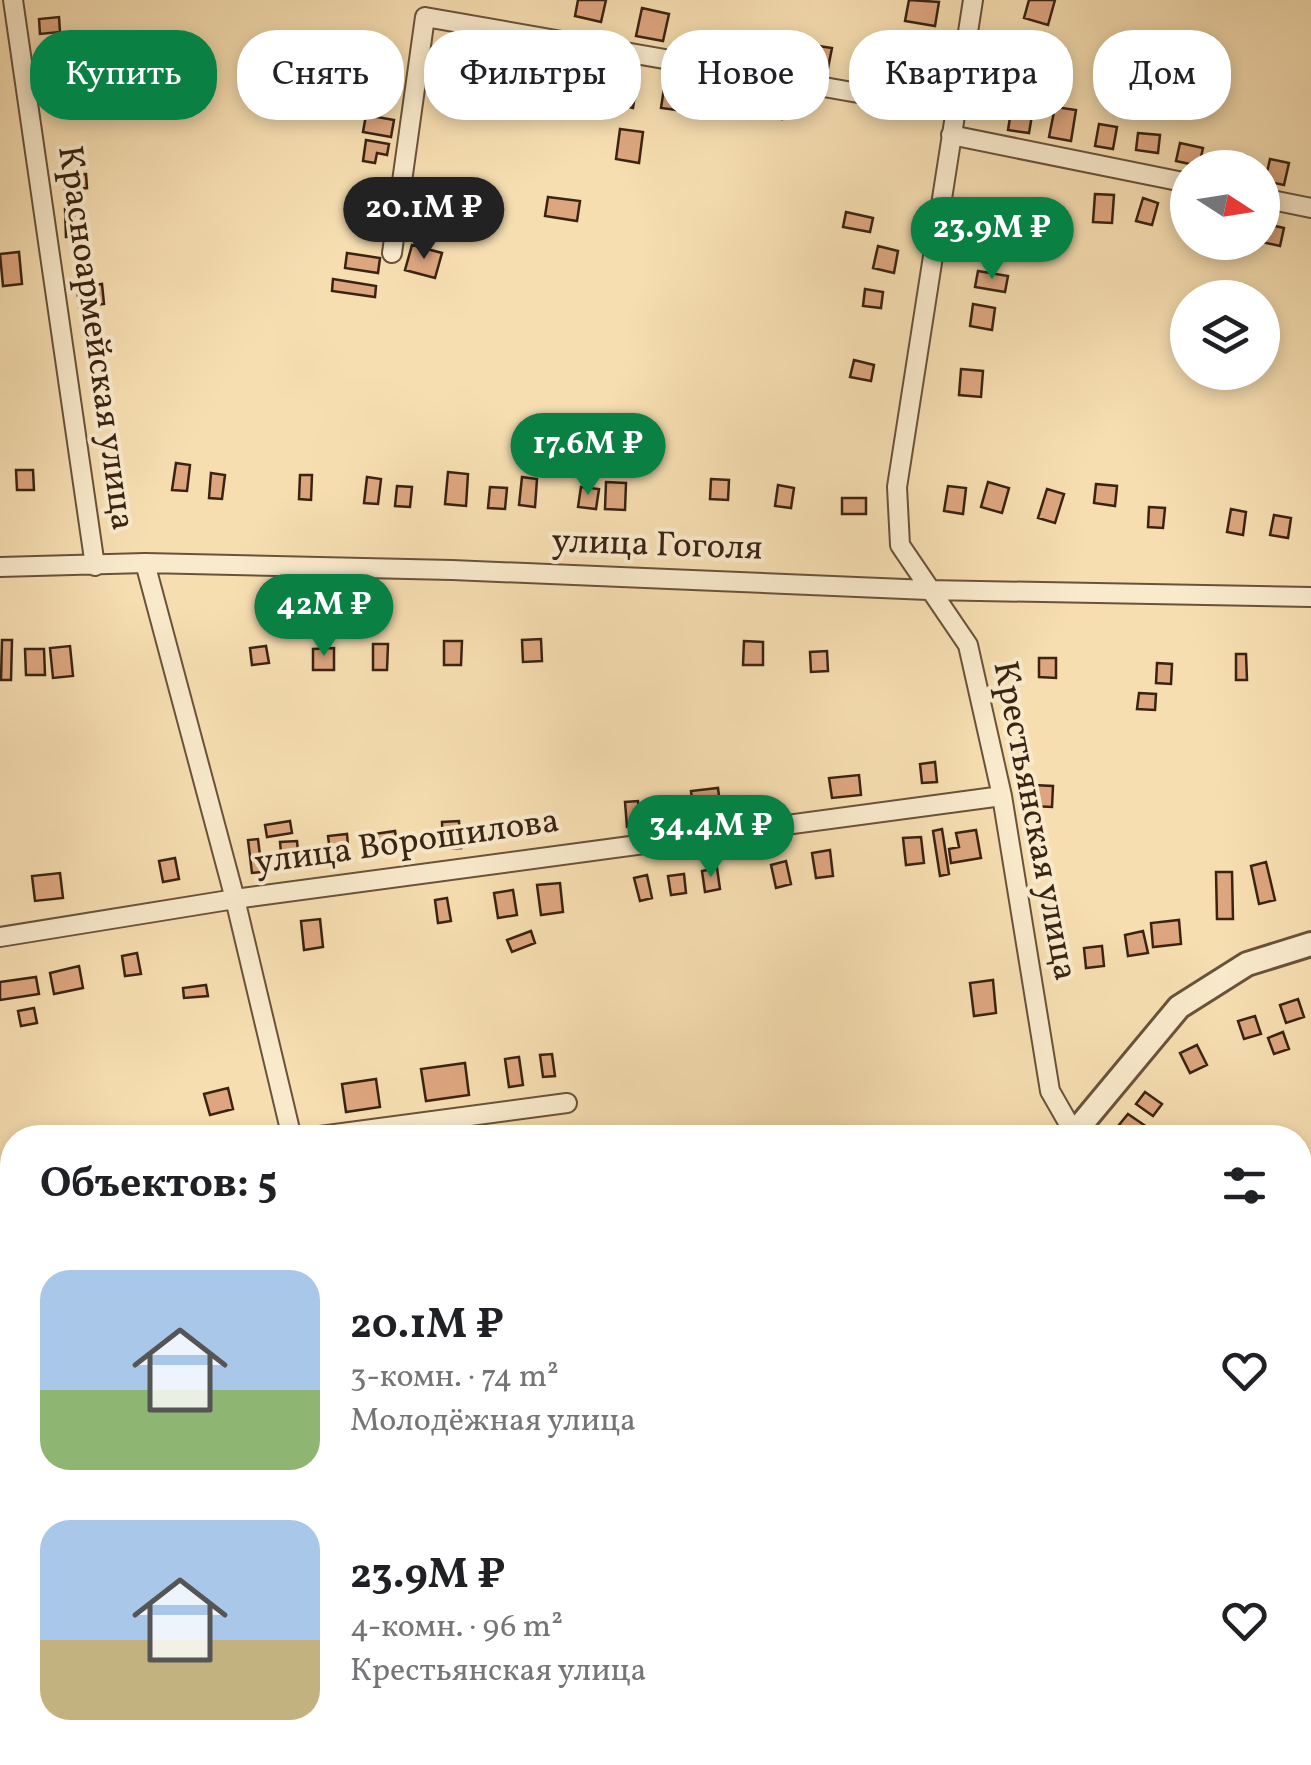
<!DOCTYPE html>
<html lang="ru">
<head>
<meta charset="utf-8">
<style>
	body { margin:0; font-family:Vollkorn,serif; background:#f2f2f2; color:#202124; height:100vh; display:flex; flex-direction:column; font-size:38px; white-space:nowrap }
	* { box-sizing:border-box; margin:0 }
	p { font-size:32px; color:#757577 }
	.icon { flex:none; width:55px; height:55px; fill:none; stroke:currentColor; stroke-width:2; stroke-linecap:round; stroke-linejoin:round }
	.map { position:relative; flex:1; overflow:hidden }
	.details { position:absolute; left:0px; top:1125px; width:1312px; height:640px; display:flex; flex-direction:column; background:#fff; border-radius:40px 40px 0 0; box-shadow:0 5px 15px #0003 }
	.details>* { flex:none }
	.top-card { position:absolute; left:30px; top:30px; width:1252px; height:90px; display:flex; gap:20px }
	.needle { width:65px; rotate:102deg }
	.fabs { position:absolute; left:1170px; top:150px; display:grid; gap:20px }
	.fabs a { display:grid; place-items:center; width:110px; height:110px; border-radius:50%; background:#fff; box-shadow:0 5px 15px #0003; font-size:50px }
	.price { position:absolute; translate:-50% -85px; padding:0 22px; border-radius:35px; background:#0b8043; color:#fff; font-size:32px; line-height:65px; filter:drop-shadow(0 2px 5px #0008) }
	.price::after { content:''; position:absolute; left:50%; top:60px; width:30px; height:22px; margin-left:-15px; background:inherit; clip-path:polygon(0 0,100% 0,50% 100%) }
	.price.selected { background:#222; color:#fff }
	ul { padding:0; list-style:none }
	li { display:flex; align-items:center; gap:30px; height:250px; padding:0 40px }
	li span { display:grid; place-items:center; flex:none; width:280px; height:200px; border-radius:30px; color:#555 }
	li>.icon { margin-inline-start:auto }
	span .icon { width:120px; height:120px; fill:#fffc; stroke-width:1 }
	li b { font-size:42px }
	h2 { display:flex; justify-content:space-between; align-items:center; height:120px; padding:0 40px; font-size:42px }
	.pill { padding:0 35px; border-radius:40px; background:#fff; box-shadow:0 5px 15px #0003; font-size:35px; line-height:90px }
	.pill.selected { background:#0b8043; color:#fff }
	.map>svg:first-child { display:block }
</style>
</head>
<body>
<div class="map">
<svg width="1311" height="1765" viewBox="0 0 1311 1765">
	<rect width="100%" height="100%" fill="#f6deb1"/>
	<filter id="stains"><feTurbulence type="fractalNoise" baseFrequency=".002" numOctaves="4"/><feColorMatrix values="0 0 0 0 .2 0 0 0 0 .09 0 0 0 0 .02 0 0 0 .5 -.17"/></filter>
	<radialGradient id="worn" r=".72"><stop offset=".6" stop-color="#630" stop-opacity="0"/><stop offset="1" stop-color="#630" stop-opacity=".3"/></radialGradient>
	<path fill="#c0c089" stroke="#7d724e" stroke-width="2.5" d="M1311,1431V1765H1045L1068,1752H1300V1441L1307,1432Z"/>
	<path fill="#dda67f" stroke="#3a2313" stroke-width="2.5" d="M578,0H606L601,22L575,16Z
		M909,0L939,2L935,26L905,21Z
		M1029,0H1055L1048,25L1024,18Z
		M642,8L669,14L663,41L636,36Z
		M59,17L60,32L40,34L39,19Z
		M812,45L832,48L827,73L808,70Z
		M471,48L484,50L480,75L467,72Z
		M527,57L538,59L533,87L523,86Z
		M386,62L399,64L396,87L362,83L364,70L385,73Z
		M554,62L566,64L560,101L548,100Z
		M503,63L516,65L510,106L496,104Z
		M902,65L927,70L923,87L898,82Z
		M581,67L603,70L599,97L577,93Z
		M630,67L639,68L633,108L625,106Z
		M63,74L65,91L45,93L44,76Z
		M665,82L681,84L677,110L661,108Z
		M1013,89L1037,92L1036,103L1012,100Z
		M763,92L786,96L782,119L759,115Z
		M1012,105L1033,109L1029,133L1008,130Z
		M1055,107L1076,110L1071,141L1049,137Z
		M366,115L394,120L391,137L363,132Z
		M1099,124L1117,127L1113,149L1095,146Z
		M620,129L643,132L639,163L616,159Z
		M1138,133L1160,135L1158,153L1136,150Z
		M366,140L389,144L387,155L377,153L375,163L363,161Z
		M1180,143L1203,148L1199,166L1176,161Z
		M1229,152L1247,156L1244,168H1225Z
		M1270,159L1289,163L1284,185L1265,181Z
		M86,174L87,188L65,190L64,175Z
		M362,186L382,190L378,209L358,205Z
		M1095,194L1114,195L1112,223L1093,222Z
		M548,197L580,201L577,221L545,216Z
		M1143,198L1158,203L1152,225L1136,221Z
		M422,201L452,209L445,234L415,227Z
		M65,209H85L86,236L66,237Z
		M846,212L873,218L870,232L843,227Z
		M993,213L1017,215L1016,229L992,227Z
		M1266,224L1284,228L1280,246L1262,242Z
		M412,245L442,253L435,278L405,270Z
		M878,246L898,251L894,273L873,268Z
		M19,252L22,284L3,286L0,254Z
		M347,253L380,258L378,273L345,268Z
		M978,271L1008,276L1005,292L975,287Z
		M333,279L376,286L375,297L332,291Z
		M102,284L104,304L79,307L77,287Z
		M865,289L883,292L881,308L863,306Z
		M973,304L995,308L992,330L970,326Z
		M854,360L874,365L871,381L850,377Z
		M961,369L983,371L981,397L959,395Z
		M176,463L190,465L187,491L172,490Z
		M16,470H33L34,490H17Z
		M448,472L468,474L466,506L445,504Z
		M211,473L225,475L222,499L209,498Z
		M300,475H312L311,500L299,499Z
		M367,477L381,479L378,504L364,503Z
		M522,477L537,479L535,507L519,505Z
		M711,479L729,480L728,500L710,499Z
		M606,482L626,483L625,510L605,509Z
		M988,482L1009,488L1002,513L981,507Z
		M1096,484L1117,486L1115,506L1094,503Z
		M778,485L794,488L791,508L775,506Z
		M397,486L412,487L410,507L395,506Z
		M948,486L966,488L963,514L944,511Z
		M490,487L507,488L505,509L488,508Z
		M581,487L599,489L596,509L578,507Z
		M1047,489L1064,494L1055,523L1038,518Z
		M842,498H866V514H842Z
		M1149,507L1165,508L1163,528L1148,527Z
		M1231,509L1246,512L1243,535L1227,532Z
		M1274,515L1291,518L1288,538L1270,535Z
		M541,639L542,661L523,662L522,640Z
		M2,640H12L11,680H1Z
		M444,641H462L461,665H444Z
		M744,641L763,642V665H743Z
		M373,644H388L387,670H373Z
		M70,646L73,676L53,678L50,648Z
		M266,646L269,663L252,665L250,648Z
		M334,648V670H313V649Z
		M25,649H44L45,675H26Z
		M827,651L828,671L811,672L810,652Z
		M1236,654H1246L1247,680H1236Z
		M1039,658H1056V678L1039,677Z
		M1157,663L1172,664L1171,684L1156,683Z
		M1139,693L1156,694L1155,710L1137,709Z
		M935,762L937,782L922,783L920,764Z
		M859,775L861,795L832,798L829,778Z
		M1033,785L1053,786L1052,807L1032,806Z
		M718,788L721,812L694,815L691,791Z
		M638,801L641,826L627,827L625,802Z
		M290,821L292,833L267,837L265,825Z
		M459,821L461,848L443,849L442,822Z
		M942,829L949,874L940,876L933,831Z
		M976,830L981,858L951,863L949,849L959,847L956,833Z
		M395,831L398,849L371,853L368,835Z
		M347,834L349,857L331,859L328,836Z
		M921,837L924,863L906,865L903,838Z
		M258,839L262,872L252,873L248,840Z
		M297,841L299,862L282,864L280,842Z
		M830,850L833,876L816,878L812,853Z
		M175,858L179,879L163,882L159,861Z
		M786,861L791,884L776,888L771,865Z
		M1266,862L1275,900L1259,904L1251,866Z
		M717,868L720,889L705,892L702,871Z
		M1216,872H1232L1233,919H1217Z
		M60,873L63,898L35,901L32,876Z
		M684,874L686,893L671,895L668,876Z
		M647,875L652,898L640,901L634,878Z
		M560,883L563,912L541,915L537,885Z
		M513,890L517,915L498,918L494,893Z
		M447,898L451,921L438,923L435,900Z
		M320,919L323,947L304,950L301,921Z
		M1179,920L1181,944L1153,947L1151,923Z
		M531,931L535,943L512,952L507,940Z
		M1143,931L1148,953L1128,956L1125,935Z
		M1102,946L1104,966L1086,968L1084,948Z
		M137,953L141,974L125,976L122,956Z
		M79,966L83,988L54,994L50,973Z
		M36,977L39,994L0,1000V982Z
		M993,980L996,1013L974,1016L970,983Z
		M206,985L208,996L184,998L183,988Z
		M1298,999L1304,1017L1286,1023L1280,1005Z
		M34,1008L37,1023L21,1026L18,1011Z
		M1255,1016L1261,1034L1244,1039L1238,1021Z
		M1283,1032L1289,1049L1274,1054L1268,1038Z
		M1197,1045L1207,1065L1190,1073L1180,1053Z
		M552,1054L555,1076L543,1077L540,1055Z
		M519,1057L523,1085L509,1087L505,1059Z
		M465,1063L469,1095L426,1101L421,1069Z
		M376,1079L380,1107L346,1112L342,1084Z
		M228,1088L233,1109L210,1115L204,1094Z
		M1145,1092L1162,1104L1153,1116L1136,1104Z
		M1128,1114L1147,1127L1140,1138L1119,1125Z
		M12,1612V1636L0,1637V1613Z
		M580,1752H610L612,1765H582Z"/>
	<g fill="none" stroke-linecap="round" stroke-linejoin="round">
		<defs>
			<path id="minor" d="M13,0L95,566
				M973,0L897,487L900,545L968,645L1002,796L1050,1091L1074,1133
				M951,135L1188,183
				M1262,198L1311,208
				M392,253L425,17L955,110
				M145,563L235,899L292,1138
				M0,567L145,563L452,570L928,590L1311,597
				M0,937L235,899L1002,796
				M305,1138L567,1103
				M818,1752L825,1765"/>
			<path id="tertiary" d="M1070,1138L1179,1007L1247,964L1311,944
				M0,1547L12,1546"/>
		</defs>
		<use href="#minor" stroke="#69523a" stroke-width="22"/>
		<use href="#tertiary" stroke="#69523a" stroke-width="28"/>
		<use href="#minor" stroke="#f9eacc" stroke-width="18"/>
		<use href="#tertiary" stroke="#f9eacc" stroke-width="22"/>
	</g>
	<g text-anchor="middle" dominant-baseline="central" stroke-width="8" stroke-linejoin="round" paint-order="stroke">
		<g font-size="35" fill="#3a2313" stroke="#f9eacc">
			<text transform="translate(95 338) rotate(82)">Красноармейская улица</text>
			<text transform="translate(657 546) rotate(2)">улица Гоголя</text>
			<text transform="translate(1034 821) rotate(79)">Крестьянская улица</text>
			<text transform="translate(407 843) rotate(-8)">улица Ворошилова</text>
		</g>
	</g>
	<rect width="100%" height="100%" filter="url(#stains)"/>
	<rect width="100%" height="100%" fill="url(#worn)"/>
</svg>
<div class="fabs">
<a><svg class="needle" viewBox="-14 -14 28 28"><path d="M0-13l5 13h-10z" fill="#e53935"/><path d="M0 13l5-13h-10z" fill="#757577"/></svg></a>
<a><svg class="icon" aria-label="layers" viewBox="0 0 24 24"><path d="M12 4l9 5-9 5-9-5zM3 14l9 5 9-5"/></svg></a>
</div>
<b class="price selected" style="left:424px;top:262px">20.1M ₽</b>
<b class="price" style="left:992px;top:282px">23.9M ₽</b>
<b class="price" style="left:588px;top:498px">17.6M ₽</b>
<b class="price" style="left:324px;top:659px">42M ₽</b>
<b class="price" style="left:711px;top:880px">34.4M ₽</b>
<div class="top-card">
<a class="pill selected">Купить</a>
<a class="pill">Снять</a>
<a class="pill">Фильтры</a>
<a class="pill">Новое</a>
<a class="pill">Квартира</a>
<a class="pill">Дом</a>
</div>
<section class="details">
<h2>Объектов: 5<svg class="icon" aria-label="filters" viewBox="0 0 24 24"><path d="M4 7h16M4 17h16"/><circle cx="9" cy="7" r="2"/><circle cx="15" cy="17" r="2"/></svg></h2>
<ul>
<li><span style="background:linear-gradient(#a9c7e8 60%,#8fb573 0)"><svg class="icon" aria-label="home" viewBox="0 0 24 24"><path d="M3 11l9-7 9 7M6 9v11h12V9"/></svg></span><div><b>20.1M ₽</b><p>3-комн. · 74 m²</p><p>Молодёжная улица</p></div><svg class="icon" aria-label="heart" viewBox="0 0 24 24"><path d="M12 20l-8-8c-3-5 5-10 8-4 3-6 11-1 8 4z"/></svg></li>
<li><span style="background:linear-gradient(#a9c7e8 60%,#c2b280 0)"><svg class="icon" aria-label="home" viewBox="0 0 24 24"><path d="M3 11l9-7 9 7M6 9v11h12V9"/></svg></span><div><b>23.9M ₽</b><p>4-комн. · 96 m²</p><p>Крестьянская улица</p></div><svg class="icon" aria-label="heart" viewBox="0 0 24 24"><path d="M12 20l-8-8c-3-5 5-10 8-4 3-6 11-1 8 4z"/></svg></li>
</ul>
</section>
</div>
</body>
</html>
